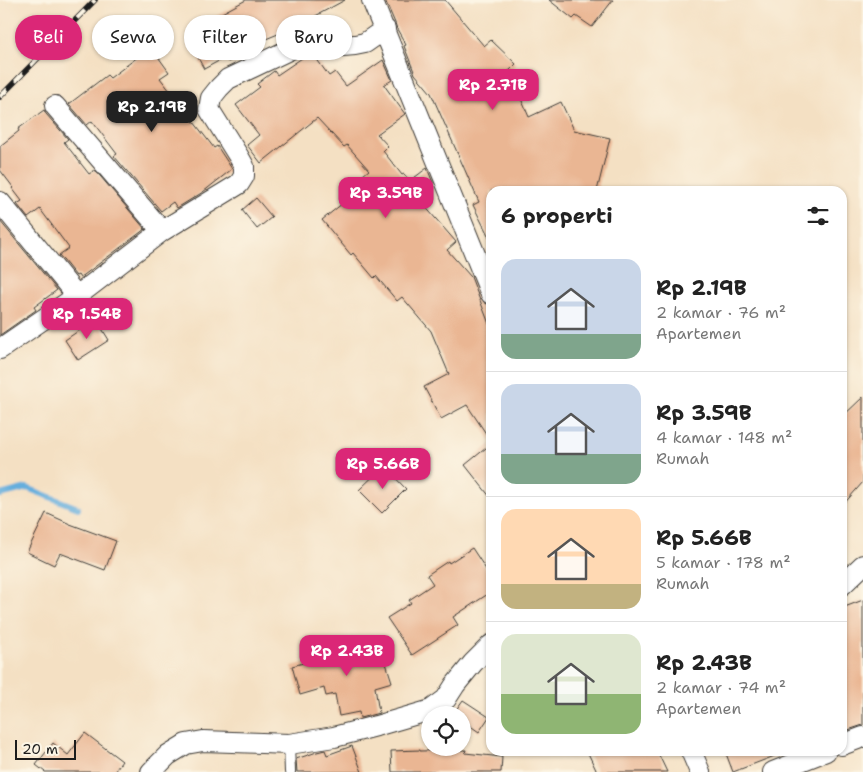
<!DOCTYPE html>
<html lang="id">
<head>
<meta charset="utf-8">
<style>
	body { margin:0; font-family:"Shantell Sans",sans-serif; background:#f6f6f6; color:#222; height:100vh; display:flex; flex-direction:column; font-size:19px; white-space:nowrap }
	* { box-sizing:border-box; margin:0 }
	p { font-size:16px; color:#767676 }
	.icon { flex:none; width:28px; height:28px; fill:none; stroke:currentColor; stroke-width:2; stroke-linecap:round; stroke-linejoin:round }
	.map { position:relative; flex:1; overflow:hidden }
	.side { position:absolute; left:486px; top:186px; width:361px; height:570px; display:flex; flex-direction:column; background:#fff; border-radius:15px; box-shadow:0 1px 4px #0004 }
	.side>* { flex:none }
	.guide { position:absolute; left:15px; top:15px; width:396px; height:45px; display:flex; gap:10px }
	.tools { position:absolute; left:421px; top:706px; display:grid; gap:10px }
	.tools a { display:grid; place-items:center; width:50px; height:50px; border-radius:50%; background:#fff; box-shadow:0 1px 4px #0004; font-size:25px }
	.scale { position:absolute; left:15px; bottom:12px; width:61px; box-sizing:border-box; padding-left:5px; border:2px solid #1c1c1c; border-top:0; font-size:14px; line-height:18px; white-space:nowrap; color:#1c1c1c; -webkit-text-stroke:4px #fcf5e5; paint-order:stroke }
	.price { position:absolute; translate:-50% -42px; padding:0 11px; border-radius:10px; background:#db2777; color:#fff; font-size:16px; line-height:32px; filter:drop-shadow(0 1px 2px #0008) }
	.price::after { content:''; position:absolute; left:50%; top:30px; width:15px; height:11px; margin-left:-8px; background:inherit; clip-path:polygon(0 0,100% 0,50% 100%) }
	.price.current { background:#222; color:#fff }
	ul { padding:0; list-style:none }
	li { display:flex; align-items:center; gap:15px; height:125px; padding:0 15px }
	li+li { border-top:1px solid #e0e0e0 }
	li span { display:grid; place-items:center; flex:none; width:140px; height:100px; border-radius:15px; color:#555 }
	li>.icon { margin-inline-start:auto }
	span .icon { width:60px; height:60px; fill:#fffc; stroke-width:1 }
	li b { font-size:21px }
	h2 { display:flex; justify-content:space-between; align-items:center; height:60px; padding:0 15px; font-size:21px }
	.chip { padding:0 18px; border-radius:22px; background:#fff; box-shadow:0 1px 4px #0004; font-size:18px; line-height:45px }
	.chip.current { background:#db2777; color:#fff }
	.map>svg:first-child { display:block }
</style>
</head>
<body>
<div class="map">
<svg width="863" height="772" viewBox="0 0 863 772">
	<rect width="100%" height="100%" fill="#fcf5e5"/>
	<filter id="ink" filterUnits="userSpaceOnUse"><feTurbulence type="fractalNoise" baseFrequency=".02" numOctaves="2"/><feDisplacementMap in="SourceGraphic" scale="10" xChannelSelector="R" yChannelSelector="G"/><feConvolveMatrix kernelMatrix="1 2 1 2 8 2 1 2 1" color-interpolation-filters="sRGB"/></filter>
	<filter id="wash" filterUnits="userSpaceOnUse"><feTurbulence type="fractalNoise" baseFrequency=".0096" numOctaves="4" result="noise"/><feDisplacementMap in="SourceGraphic" scale="20" xChannelSelector="R" yChannelSelector="G"/><feGaussianBlur stdDeviation="1.12" result="paint"/><feColorMatrix in="noise" values="0 0 0 0 0 0 0 0 0 0 0 0 0 0 0 0 0 1.4 0 .05"/><feComposite in="paint" operator="in"/></filter>
	<g filter="url(#wash)">
		<rect width="100%" height="100%" fill="#f4e0c3"/>
		<g fill="none" stroke-linecap="round" stroke-linejoin="round">
			<path stroke="#65aedd" stroke-width="6" d="M0,495L27,488L78,508"/>
		</g>
		<g id="blocks">
			<path fill="#eab693" d="M246,0H345L295,27L261,41L262,44L228,62L226,57L204,69L193,48L216,36L207,21Z
				M385,0H445L484,46L491,40L516,64L509,71L529,117L561,102L574,130L610,138L597,191H491V241L473,205L479,202L431,93L415,74L404,46L406,45L397,29L395,23Z
				M549,0H613L592,27L576,16L573,19Z
				M151,47L169,72L160,78L214,148L217,146L232,169L203,192L177,208L173,202L161,211L114,156L117,154L92,121L87,125L69,104L107,75L110,78Z
				M313,54L329,76L335,72L346,86L383,60L392,80L384,85L405,114L377,134L388,146L383,151L402,175L404,174L410,181L427,168L433,183L416,196L456,242L447,250L471,277L491,329V441L467,405L441,419L424,387L449,374L431,331L402,297L397,301L376,276L374,278L353,253L351,255L322,220L369,182L363,175L369,170L347,145L344,147L317,118L261,163L247,145L259,135L236,105L260,87L257,84L274,71L277,75L305,56Z
				M44,110L46,114L68,139L64,142L89,174L95,170L145,229L80,278L78,275L76,276L59,255L69,248L40,209L28,218L17,204L22,201L12,188L13,187L0,170V146L19,131L18,129Z
				M256,198L272,217L257,229L242,210Z
				M0,221L57,290L34,307L36,310L0,335Z
				M96,319L109,340L78,360L65,340Z
				M863,397V482L842,506V417Z
				M491,444V498L465,465Z
				M384,466L406,489L382,513L359,490Z
				M46,513L70,524L116,541L105,570L60,553L54,565L27,552Z
				M472,548L491,577V592L453,617L458,625L412,655L387,618L411,603L409,600L433,584L427,575L448,561L449,563Z
				M863,600V725L842,732V608Z
				M378,638L392,682L375,687L379,713L360,718L359,712L339,716L335,694L326,696L324,688L300,695L292,666L315,660V658Z
				M463,700L489,717L479,732L462,720V715L453,714Z
				M85,733L122,761L114,772H45L36,765L53,743L68,755Z
				M352,746L362,772H297L296,759L317,752L325,750L327,755Z
				M420,750V751L466,750L465,753L502,757L501,772H392L391,751Z
				M587,751H657L667,772H597Z
				M725,751H785V752L733,772Z"/>
		</g>
	</g>
	<g filter="url(#ink)">
		<use href="#blocks" fill-opacity="0" stroke="#3c3935" stroke-width="1"/>
		<g fill="none" stroke-linecap="round" stroke-linejoin="round">
			<defs>
				<path id="service" d="M289,744L290,772"/>
				<path id="minor" d="M372,0L491,294
					M55,106L162,231
					M0,202L77,296
					M0,349L77,296L162,231L239,184L244,176V166L239,157L209,109L211,98L219,88L228,79L272,58L297,46L315,42H325L343,46L355,45L365,43L385,29
					M842,585L863,565
					M842,745L863,737
					M691,751L700,772
					M151,772L168,755L186,744L203,741L289,744L334,737L376,726L431,710L446,699L455,685L473,663L491,645
					M773,772L826,751"/>
			</defs>
			<use href="#service" stroke="#3c3935" stroke-width="12"/>
			<use href="#minor" stroke="#3c3935" stroke-width="22"/>
			<use href="#service" stroke="#fff" stroke-width="10"/>
			<use href="#minor" stroke="#fff" stroke-width="20"/>
			<defs>
				<path id="rail" d="M0,97L95,0"/>
			</defs>
			<use href="#rail" stroke="#1c1c1c" stroke-width="5.5"/>
			<use href="#rail" stroke="#fcf5e5" stroke-width="4" stroke-dasharray="11" stroke-linecap="butt"/>
		</g>
	</g>
</svg>
<div class="tools">
<a><svg class="icon" aria-label="locate" viewBox="0 0 24 24"><circle cx="12" cy="12" r="6"/><path d="M12 2v4M12 18v4M2 12h4M18 12h4"/></svg></a>
</div>
<div class="scale">20 m</div>
<b class="price" style="left:493px;top:111px">Rp 2.71B</b>
<b class="price current" style="left:152px;top:133px">Rp 2.19B</b>
<b class="price" style="left:386px;top:219px">Rp 3.59B</b>
<b class="price" style="left:87px;top:340px">Rp 1.54B</b>
<b class="price" style="left:383px;top:490px">Rp 5.66B</b>
<b class="price" style="left:347px;top:677px">Rp 2.43B</b>
<div class="guide">
<a class="chip current">Beli</a>
<a class="chip">Sewa</a>
<a class="chip">Filter</a>
<a class="chip">Baru</a>
</div>
<section class="side">
<h2>6 properti<svg class="icon" aria-label="filters" viewBox="0 0 24 24"><path d="M4 7h16M4 17h16"/><circle cx="9" cy="7" r="2"/><circle cx="15" cy="17" r="2"/></svg></h2>
<ul>
<li><span style="background:linear-gradient(#c9d6e8 75%,#7fa58c 0)"><svg class="icon" aria-label="home" viewBox="0 0 24 24"><path d="M3 11l9-7 9 7M6 9v11h12V9"/></svg></span><div><b>Rp 2.19B</b><p>2 kamar · 76 m²</p><p>Apartemen</p></div></li>
<li><span style="background:linear-gradient(#c9d6e8 70%,#7fa58c 0)"><svg class="icon" aria-label="home" viewBox="0 0 24 24"><path d="M3 11l9-7 9 7M6 9v11h12V9"/></svg></span><div><b>Rp 3.59B</b><p>4 kamar · 148 m²</p><p>Rumah</p></div></li>
<li><span style="background:linear-gradient(#ffd9b3 75%,#c2b280 0)"><svg class="icon" aria-label="home" viewBox="0 0 24 24"><path d="M3 11l9-7 9 7M6 9v11h12V9"/></svg></span><div><b>Rp 5.66B</b><p>5 kamar · 178 m²</p><p>Rumah</p></div></li>
<li><span style="background:linear-gradient(#dfe7d0 60%,#8fb573 0)"><svg class="icon" aria-label="home" viewBox="0 0 24 24"><path d="M3 11l9-7 9 7M6 9v11h12V9"/></svg></span><div><b>Rp 2.43B</b><p>2 kamar · 74 m²</p><p>Apartemen</p></div></li>
</ul>
</section>
</div>
</body>
</html>
